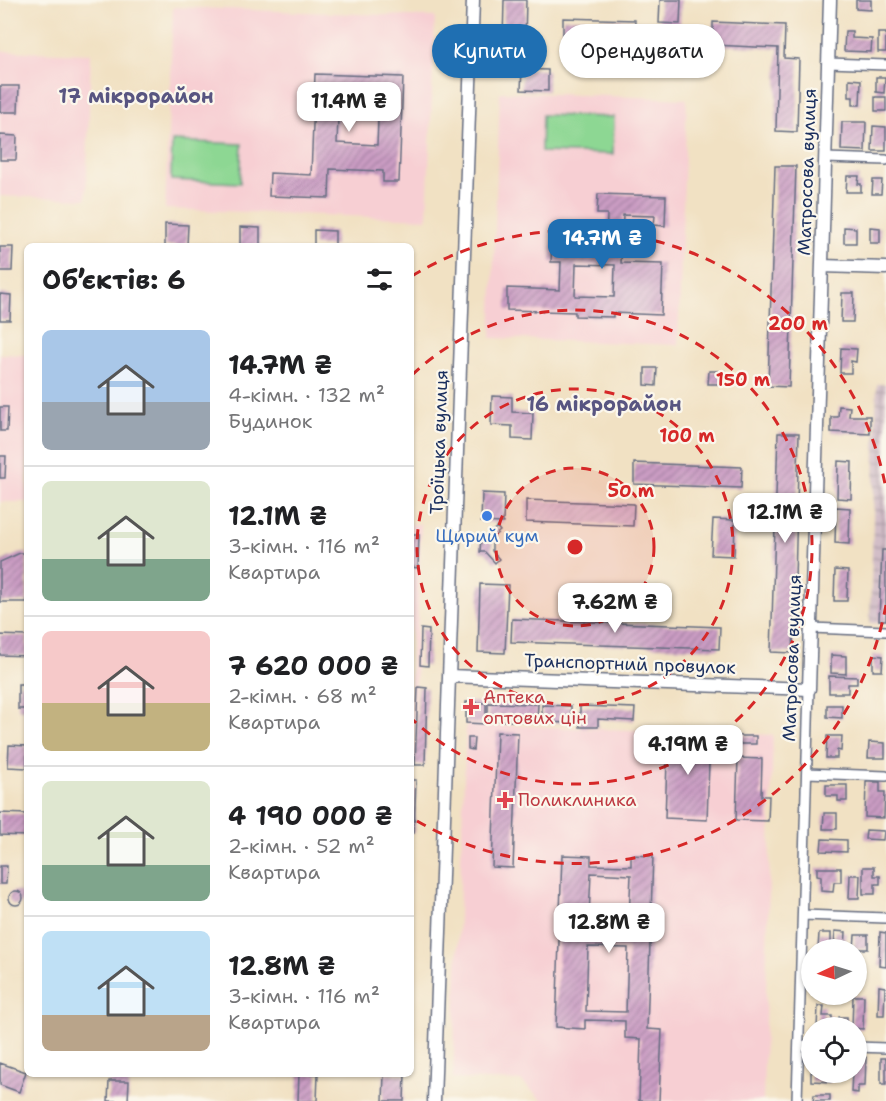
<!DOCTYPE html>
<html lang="uk">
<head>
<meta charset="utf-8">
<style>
	body { margin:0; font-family:"Shantell Sans",sans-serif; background:#f2f2f2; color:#202124; height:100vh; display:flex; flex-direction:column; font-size:22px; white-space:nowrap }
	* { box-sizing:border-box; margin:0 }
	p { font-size:20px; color:#757577 }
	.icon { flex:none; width:33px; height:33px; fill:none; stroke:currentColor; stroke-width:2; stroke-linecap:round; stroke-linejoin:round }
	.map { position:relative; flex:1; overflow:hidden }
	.sheet { position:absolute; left:24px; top:243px; width:390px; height:834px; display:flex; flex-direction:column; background:#fff; border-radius:9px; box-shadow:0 2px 4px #0004 }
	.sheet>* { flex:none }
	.guide { position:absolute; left:432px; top:24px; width:363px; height:54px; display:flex; gap:12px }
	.needle { width:39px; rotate:266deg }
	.fabs { position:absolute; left:801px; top:939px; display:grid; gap:12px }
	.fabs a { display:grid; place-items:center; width:66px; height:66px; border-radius:50%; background:#fff; box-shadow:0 2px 4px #0004; font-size:30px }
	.price { position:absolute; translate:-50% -51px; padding:0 14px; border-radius:12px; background:#fff; color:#222; font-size:20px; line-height:39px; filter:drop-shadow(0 2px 3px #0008) }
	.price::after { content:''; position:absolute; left:50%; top:36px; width:18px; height:14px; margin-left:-9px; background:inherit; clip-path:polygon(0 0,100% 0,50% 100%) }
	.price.active { background:#1f6fb2; color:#fff }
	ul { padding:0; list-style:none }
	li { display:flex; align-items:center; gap:18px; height:150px; padding:0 18px }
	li+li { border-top:2px solid #e0e0e0 }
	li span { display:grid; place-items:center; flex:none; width:168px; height:120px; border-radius:9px; color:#555 }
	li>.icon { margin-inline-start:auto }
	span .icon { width:72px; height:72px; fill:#fffc; stroke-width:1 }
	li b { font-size:26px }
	h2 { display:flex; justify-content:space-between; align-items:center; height:72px; padding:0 18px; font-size:26px }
	.tag { padding:0 21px; border-radius:27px; background:#fff; box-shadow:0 2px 4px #0004; font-size:21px; line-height:54px }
	.tag.active { background:#1f6fb2; color:#fff }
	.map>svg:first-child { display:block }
</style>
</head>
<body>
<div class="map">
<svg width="886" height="1101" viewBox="0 0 886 1101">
	<defs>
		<pattern id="industrial-grid" width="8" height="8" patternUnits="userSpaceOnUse" patternTransform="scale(1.5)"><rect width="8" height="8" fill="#d2bdc7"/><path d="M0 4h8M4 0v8" fill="none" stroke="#aa9aa5"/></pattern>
		<pattern id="building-hatch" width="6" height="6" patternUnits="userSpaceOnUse" patternTransform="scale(1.5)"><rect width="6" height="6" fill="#ca9cc3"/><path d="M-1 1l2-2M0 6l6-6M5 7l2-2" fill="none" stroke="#a380a2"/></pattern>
	</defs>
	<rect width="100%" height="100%" fill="#fbf7ec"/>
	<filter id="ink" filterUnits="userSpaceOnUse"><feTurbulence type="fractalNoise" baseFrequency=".0167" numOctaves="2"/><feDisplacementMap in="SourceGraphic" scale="12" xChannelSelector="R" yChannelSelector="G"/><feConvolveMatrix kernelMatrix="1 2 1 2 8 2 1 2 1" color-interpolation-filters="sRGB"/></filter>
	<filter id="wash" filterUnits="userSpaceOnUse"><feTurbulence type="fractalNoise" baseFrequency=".008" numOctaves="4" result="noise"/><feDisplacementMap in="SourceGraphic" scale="24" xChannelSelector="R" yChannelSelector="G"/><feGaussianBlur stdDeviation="1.35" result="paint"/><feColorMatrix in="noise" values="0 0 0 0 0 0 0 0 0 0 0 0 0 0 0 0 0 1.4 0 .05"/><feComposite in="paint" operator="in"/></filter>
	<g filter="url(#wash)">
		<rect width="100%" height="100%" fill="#f1e1c3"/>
		<path fill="#f7cfd3" d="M173,7L435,17L427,219L165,209Z
			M0,51L91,54L86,199L0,196Z
			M500,92L687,99L678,345L491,338Z
			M0,354L27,355V502H0Z
			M411,524H421L413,765H411Z
			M466,724L773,735L763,1101H543L521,1081L453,1079Z"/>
		<path fill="url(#industrial-grid)" d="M877,384H886V624L870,623Z"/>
		<path fill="#8dd793" stroke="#548378" stroke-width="1.5" d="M542,115L614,117L613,154L541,152Z
			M172,141L242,144L240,183L171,180Z"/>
		<g id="blocks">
			<path fill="url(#building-hatch)" fill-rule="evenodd" d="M504,0H526L525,42L503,41Z
				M660,0H681L680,24L659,23Z
				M856,0H871V10L856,9Z
				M563,18L635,20L634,43L563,41Z
				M713,22L785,25L784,58L799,59L797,132L776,131L778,48L713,45Z
				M845,31H852V38L872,39L871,52L844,51Z
				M878,33H886V52H878Z
				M522,69L548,70V91L521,90Z
				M315,74L403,77L399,182H383V171L330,169L329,198L269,196L270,173L311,175ZM339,93L379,95L377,145L337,143Z
				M876,77H885L884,93L876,92Z
				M849,79L861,80L860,105H853V97H849Z
				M0,86H19L18,112H0Z
				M875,97H886V111H875Z
				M842,122H866L865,151L841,150Z
				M873,126L886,127V151H872Z
				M0,135L17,136L16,160H0Z
				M775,166H796L789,387L768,386Z
				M847,176H859L858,184H861V192H846Z
				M873,180H882L881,194H872Z
				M598,194L666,196L665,226L654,225L655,216L623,215L621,263L663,264L661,315L613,313V317L575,316V312L507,310V288L560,290L561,262H551L552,241L606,243L607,214H597ZM576,264L615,265L614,297L575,296Z
				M165,224L188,225L187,246H165Z
				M240,227L260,228V246H240Z
				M844,227L856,228V243H844Z
				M870,227L880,228V243H870Z
				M314,230L335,231V246H314Z
				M0,247H13L12,271H0Z
				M842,293H854L853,322H841Z
				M0,294L11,295L10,320H0Z
				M841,348L857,349L856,362L851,361V373H840Z
				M645,368H657L656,386L645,385Z
				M709,371H724L723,384H708Z
				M492,396L512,397V412L533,413L532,440L512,439V426L491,425Z
				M839,406L850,407L849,416H870V434L831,432V417H838Z
				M0,407H8L7,431H0Z
				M778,433H799L793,653L771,652Z
				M0,456H6L5,478H0Z
				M838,461L852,462L851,499L837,498Z
				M634,463L742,467L741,488L634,484Z
				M482,493L504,494L503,523L481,522Z
				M526,500L634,504L633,526L526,522Z
				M836,507L850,508L849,544L835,543Z
				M713,519L735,520L734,556L711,555Z
				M497,527L500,531L492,538V551L499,559L495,563L485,552H480L481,536L486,537Z
				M411,534H419L418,568L411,567Z
				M882,550H886V620H879Z
				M20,553H27V602H0V562Z
				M835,570L848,571L847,601H834Z
				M480,584L508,585L505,653L478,652Z
				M512,619L720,627L719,649L511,642Z
				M421,629L429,630L428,666L420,665Z
				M0,635L27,636V656L0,655Z
				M831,655L846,656V674L831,673Z
				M873,655L883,656L882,671H873Z
				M829,676L857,677V684H848V693H829Z
				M18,684H27V709H18Z
				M418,687L427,688L425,765H415Z
				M466,702L486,703V724L466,723Z
				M488,703L538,704L537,722L488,720Z
				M542,705L571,706V723L542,722Z
				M827,705H842V718L827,717Z
				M580,706L635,708L634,721L598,719V727H580Z
				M497,732L518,733L513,868L492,867Z
				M668,733L710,734L707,820L665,818Z
				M736,736H756V744H736Z
				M827,736H842L841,751L837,750V758H826Z
				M468,738H474L473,750L468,749Z
				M869,742L885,743V758H868Z
				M9,745L27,746V768L8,767Z
				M738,758L762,759L761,796H769L768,821L736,820Z
				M411,780H416L414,833H411Z
				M866,782H880V792H885L884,818L865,817Z
				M826,785H847V801H838V796H826Z
				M0,813L27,814V836L0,835Z
				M824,813H837V829H823Z
				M866,830L884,831L883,840L865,839Z
				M822,839L847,840V852L821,851Z
				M562,855L591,856V865L631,866V855L653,856L647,1029L662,1030L659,1101H639L641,1039L625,1038V1021L585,1020V1029L556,1027ZM591,873L631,875L628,939L588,938ZM588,947L628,948L626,1012L586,1011Z
				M0,866H7L6,884H0Z
				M863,867H874V876H880V884H875V894H863Z
				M817,868H841V882H834L833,892L821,891V876L817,875Z
				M850,875H860L859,898H849Z
				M9 898a7 7 0 1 1 14 0a7 7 0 1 1-14 0Z
				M835,931L846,932L845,950H834Z
				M880,932L886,933V967L879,966Z
				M819,933H831V949H818Z
				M855,935H868V949H854Z
				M879,986L885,987L884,1015H878Z
				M853,996H864L863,1029L852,1028Z
				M818,1006H824L823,1016H832V1028H817Z
				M839,1017H847V1028H838Z
				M856,1056L866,1057L865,1086H858V1093L851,1092L852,1072H856Z
				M881,1058H886V1084H881Z
				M0,1063L26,1072L19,1092L0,1085Z
				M811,1072H831V1082L811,1081Z
				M299,1074H318L317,1101H298Z
				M384,1074H405L404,1101H383Z
				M109,1081H129L128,1101H108Z
				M814,1095H830V1101H813Z"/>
		</g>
	</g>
	<g filter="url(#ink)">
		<use href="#blocks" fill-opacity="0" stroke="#666d81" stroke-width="1.5"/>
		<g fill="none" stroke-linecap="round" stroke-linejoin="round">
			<defs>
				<path id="street" d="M828,63L886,65
					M825,158L886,160
					M811,628L886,631
					M807,773L886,776
					M803,915L886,918
					M799,1045L812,1046
					M856,1047L886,1048
					M797,1101L809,689"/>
				<path id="secondary" d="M822,266L886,268
					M449,676L809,689L830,0
					M434,1101L473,0"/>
			</defs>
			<use href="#street" stroke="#666d81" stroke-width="12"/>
			<use href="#secondary" stroke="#666d81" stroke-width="15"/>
			<use href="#street" stroke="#fff" stroke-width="9"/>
			<use href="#secondary" stroke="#fff" stroke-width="12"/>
		</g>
	</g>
	<circle cx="575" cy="547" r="79" fill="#d62828" fill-opacity=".12"/>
	<g fill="none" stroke="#d62828" stroke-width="3" stroke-dasharray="10 8">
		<circle cx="575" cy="547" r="79"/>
		<circle cx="575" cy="547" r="158"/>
		<path d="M412 375A237 237 0 1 1 412 719"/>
		<path d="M886 605A316 316 0 0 1 412 818M412 276A316 316 0 0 1 886 489"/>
	</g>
	<circle fill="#3f7fe0" stroke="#fbf7ec" stroke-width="2" cx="487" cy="516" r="6"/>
	<g fill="#e0444e" stroke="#fbf7ec" stroke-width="2">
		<path d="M468 698h6v6h6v6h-6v6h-6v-6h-6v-6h6z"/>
		<path d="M502 791h6v6h6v6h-6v6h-6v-6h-6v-6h6z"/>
	</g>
	<g text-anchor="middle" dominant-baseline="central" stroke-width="4.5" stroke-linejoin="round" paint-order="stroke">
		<g font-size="18" fill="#1b2f5e" stroke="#fbf7ec">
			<text transform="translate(807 172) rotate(-88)">Матросова вулиця</text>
			<text transform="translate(439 442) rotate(-88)">Троїцька вулиця</text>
			<text transform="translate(792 658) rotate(-88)">Матросова вулиця</text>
			<text transform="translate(630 664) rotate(2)">Транспортний провулок</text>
		</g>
		<g font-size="18" fill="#366cbe" stroke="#fbf7ec">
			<text x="487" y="536">Щирий кум</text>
		</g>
		<g font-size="18" fill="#be3a42" stroke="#fbf7ec" text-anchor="start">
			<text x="483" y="697">Аптека<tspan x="483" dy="21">оптових цін</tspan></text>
			<text x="518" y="800">Поликлиника</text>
		</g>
		<g font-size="20" font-weight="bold" fill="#585581" stroke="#fbf7ec">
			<text x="136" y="96">17 мікрорайон</text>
			<text x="604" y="404">16 мікрорайон</text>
		</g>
	</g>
	<circle cx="575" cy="547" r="9" fill="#d62828" stroke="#fbf7ec" stroke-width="3"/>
	<g font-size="18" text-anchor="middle" font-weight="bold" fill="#d62828" stroke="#fbf7ec" stroke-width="4.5" stroke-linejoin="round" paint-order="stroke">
		<text x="798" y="330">200 m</text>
		<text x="743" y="386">150 m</text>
		<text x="687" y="442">100 m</text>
		<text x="631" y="497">50 m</text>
	</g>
</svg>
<div class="fabs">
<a><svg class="needle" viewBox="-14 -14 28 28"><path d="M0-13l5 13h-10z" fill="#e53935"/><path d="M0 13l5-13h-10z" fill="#757577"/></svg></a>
<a><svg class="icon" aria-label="locate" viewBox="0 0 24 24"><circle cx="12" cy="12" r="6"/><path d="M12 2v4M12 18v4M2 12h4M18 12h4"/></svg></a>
</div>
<b class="price" style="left:349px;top:133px">11.4M ₴</b>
<b class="price active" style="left:602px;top:270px">14.7M ₴</b>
<b class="price" style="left:785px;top:544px">12.1M ₴</b>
<b class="price" style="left:615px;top:634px">7.62M ₴</b>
<b class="price" style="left:688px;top:776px">4.19M ₴</b>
<b class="price" style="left:609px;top:954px">12.8M ₴</b>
<div class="guide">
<a class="tag active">Купити</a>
<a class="tag">Орендувати</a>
</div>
<section class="sheet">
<h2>Об’єктів: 6<svg class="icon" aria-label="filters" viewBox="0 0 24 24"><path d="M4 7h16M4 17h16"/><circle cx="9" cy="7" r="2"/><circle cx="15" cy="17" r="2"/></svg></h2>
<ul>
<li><span style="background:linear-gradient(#a9c7e8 60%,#9aa5b1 0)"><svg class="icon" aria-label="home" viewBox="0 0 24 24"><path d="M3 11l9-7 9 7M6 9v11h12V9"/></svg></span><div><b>14.7M ₴</b><p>4-кімн. · 132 m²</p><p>Будинок</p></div></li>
<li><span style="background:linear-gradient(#dfe7d0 65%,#7fa58c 0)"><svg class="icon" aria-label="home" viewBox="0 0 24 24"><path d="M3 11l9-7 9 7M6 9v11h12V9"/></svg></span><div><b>12.1M ₴</b><p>3-кімн. · 116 m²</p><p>Квартира</p></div></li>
<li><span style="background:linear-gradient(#f6c9c9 60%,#c2b280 0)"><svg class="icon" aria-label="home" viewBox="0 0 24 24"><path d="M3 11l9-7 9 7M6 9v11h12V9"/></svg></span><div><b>7 620 000 ₴</b><p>2-кімн. · 68 m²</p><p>Квартира</p></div></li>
<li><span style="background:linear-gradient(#dfe7d0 70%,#7fa58c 0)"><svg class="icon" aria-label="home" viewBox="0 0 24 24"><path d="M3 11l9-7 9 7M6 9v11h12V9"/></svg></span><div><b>4 190 000 ₴</b><p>2-кімн. · 52 m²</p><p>Квартира</p></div></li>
<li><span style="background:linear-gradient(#bfe0f5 70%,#b9a48a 0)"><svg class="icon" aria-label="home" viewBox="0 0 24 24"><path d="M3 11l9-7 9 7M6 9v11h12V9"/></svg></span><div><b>12.8M ₴</b><p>3-кімн. · 116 m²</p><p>Квартира</p></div></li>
</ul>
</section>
</div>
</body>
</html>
